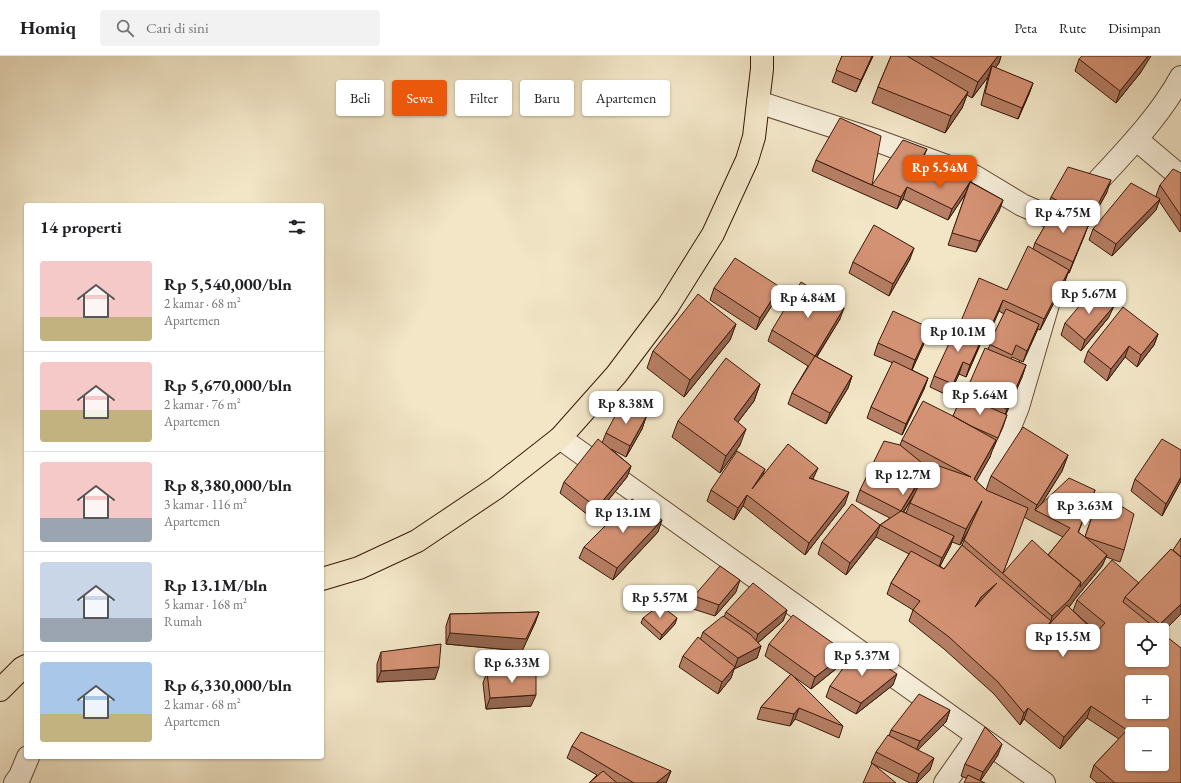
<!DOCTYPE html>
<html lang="id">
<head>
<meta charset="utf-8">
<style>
	body { margin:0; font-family:"EB Garamond",serif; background:#f2f2f2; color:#202124; height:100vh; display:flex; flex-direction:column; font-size:15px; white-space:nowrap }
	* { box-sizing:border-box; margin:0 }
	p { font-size:13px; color:#757577 }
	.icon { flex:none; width:22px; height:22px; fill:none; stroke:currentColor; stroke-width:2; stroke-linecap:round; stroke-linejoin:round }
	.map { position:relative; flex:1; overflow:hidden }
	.drawer { position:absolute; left:24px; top:147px; width:300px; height:556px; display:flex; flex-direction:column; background:#fff; border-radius:4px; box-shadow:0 1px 3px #0004 }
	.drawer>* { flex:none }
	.top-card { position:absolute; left:336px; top:24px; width:380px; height:36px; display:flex; gap:8px }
	.controls { position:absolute; left:1125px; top:567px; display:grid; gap:8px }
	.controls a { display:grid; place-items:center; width:44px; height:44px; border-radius:4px; background:#fff; box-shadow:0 1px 3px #0004; font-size:20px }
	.price { position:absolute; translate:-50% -34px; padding:0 9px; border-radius:8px; background:#fff; color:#222; font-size:13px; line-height:26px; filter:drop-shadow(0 1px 2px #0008) }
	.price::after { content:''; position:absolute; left:50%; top:24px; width:12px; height:9px; margin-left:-6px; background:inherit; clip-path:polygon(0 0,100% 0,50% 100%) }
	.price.current { background:#ea580c; color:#fff }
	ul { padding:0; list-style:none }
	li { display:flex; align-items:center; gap:12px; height:100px; padding:0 16px }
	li+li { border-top:1px solid #e0e0e0 }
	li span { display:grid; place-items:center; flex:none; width:112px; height:80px; border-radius:4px; color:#555 }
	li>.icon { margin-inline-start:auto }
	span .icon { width:48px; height:48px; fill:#fffc; stroke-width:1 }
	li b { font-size:17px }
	h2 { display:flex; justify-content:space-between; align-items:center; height:48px; padding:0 16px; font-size:17px }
	.tag { padding:0 14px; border-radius:4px; background:#fff; box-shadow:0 1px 3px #0004; font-size:14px; line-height:36px }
	.tag.current { background:#ea580c; color:#fff }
	header { display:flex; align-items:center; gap:24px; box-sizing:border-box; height:56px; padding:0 20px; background:#fff; border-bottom:1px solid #e0e0e0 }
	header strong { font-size:19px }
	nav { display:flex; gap:22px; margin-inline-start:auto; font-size:14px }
	.search { width:280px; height:36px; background:#f2f2f2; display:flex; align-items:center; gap:10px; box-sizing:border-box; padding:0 14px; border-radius:4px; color:#757577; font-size:15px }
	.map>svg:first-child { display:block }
</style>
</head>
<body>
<header>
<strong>Homiq</strong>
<div class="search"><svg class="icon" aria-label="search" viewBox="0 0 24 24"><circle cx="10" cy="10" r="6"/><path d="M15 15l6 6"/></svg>Cari di sini</div>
<nav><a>Peta</a><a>Rute</a><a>Disimpan</a></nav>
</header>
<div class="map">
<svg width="1181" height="727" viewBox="0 0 1181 727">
	<rect width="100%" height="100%" fill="#f2e6c7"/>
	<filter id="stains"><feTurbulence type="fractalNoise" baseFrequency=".005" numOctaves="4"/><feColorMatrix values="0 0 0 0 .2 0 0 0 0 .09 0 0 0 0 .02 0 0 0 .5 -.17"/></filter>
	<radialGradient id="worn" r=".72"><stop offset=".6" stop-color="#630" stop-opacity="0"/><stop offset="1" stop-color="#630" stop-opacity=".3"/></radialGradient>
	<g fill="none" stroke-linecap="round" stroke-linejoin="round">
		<defs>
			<path id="minor" d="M758,46L878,85L974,120L1022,149L1073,171
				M1136,83L1181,121
				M1082,144L1083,141C1117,104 1157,65 1181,21
				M560,382L1044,727
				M980,451L985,437L996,400L1007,378L1018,351L1049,245
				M15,727L20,720L28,701
				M945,727L978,680"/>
			<path id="highway" d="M322,523L359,512L417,485L496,432L560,382L616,319L668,250L713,178L747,104L754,81L757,55L762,13V0
				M0,634L22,612L26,610"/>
		</defs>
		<use href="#minor" stroke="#664c39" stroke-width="24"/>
		<use href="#highway" stroke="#38190a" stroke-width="24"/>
		<use href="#minor" stroke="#f7efdb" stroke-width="22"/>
		<use href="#highway" stroke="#f2e6c7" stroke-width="22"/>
	</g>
	<path fill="#b67e64" stroke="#38190a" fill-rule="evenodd" d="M842,0H873L856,36L832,26Z
		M891,0H1001L999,7L995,12L1033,27L1029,38L1018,63L981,49L988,21L972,42L967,39L962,52L945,77L872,47L878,31Z
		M1079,3L1141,16L1116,47L1075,15Z
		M816,104L872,129L922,105L920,109L974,119L971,126L1003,144L999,155L976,196L948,189L966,137L948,164L903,143L897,153L812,115Z
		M1181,117V174L1180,176L1159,145L1156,154L1112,200L1089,184L1093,173L1157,142L1156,140L1160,129Z
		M1107,136L1086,174L1069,217H1068L1065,225L1040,274L1038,273L1023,306L1012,301L1011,303L1026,309L1022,321L1006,358L1007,359L1003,371L993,393H992L990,401L976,425L986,434L991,420L1068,399L1062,415L1042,447L1091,445L1078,476L1085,481L1100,437L1124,494L1120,506L1106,501L1102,510L1075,543L1069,551L1073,555L1077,544L1139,527L1171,493L1162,577L1181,727H1097L1090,721L1094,709L1119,683L1087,662L1060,693L1024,663L1020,669L994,638L944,593L909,565L913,554L887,538L891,527L909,498L876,481L846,519L818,498L822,486L880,469L890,462L856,445L860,434L900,389L902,384L953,360L964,340L966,335L988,293L1004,258L999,255L984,289L981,287L966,321L959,318L949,340L930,331L934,320L961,265L1007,234L1033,193L1035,187L1053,156L1047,153L1051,141ZM914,438L910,447L906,457L904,456ZM1024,461L1031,465L1063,481L1048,499L1003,517ZM969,474L962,489L944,513L940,510L950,491L952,486L960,489ZM1073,555L1097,576L1096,577Z
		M910,203L889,240L849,217L853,206Z
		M714,232L776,243L756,274L710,244Z
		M1109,261L1081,295L1061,279L1065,267Z
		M840,263L817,301L852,320L848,332L826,368L788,348L792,337L808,310L768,285L772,274Z
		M736,268L730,284L684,341L647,312L653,295Z
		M1158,278L1154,289L1137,311L1125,301L1107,325L1084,306L1088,295Z
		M926,283L912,314L928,322L924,333L902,379L867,362L871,351L893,307L874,299L878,287Z
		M760,328L754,345L738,366L740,389L720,417L672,381L678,365Z
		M646,361L642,373L626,401L611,393L631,410L627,421L593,463L560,437L564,426L602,387L606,377Z
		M762,420L813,423L845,448L805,499L743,450L734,464L707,445L711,434Z
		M1135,423L1181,425L1162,460L1131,435Z
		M658,476L613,524L579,502L584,491Z
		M736,536L715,560L690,552L694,540Z
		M787,554L783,565L758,587L761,590L757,602L734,613L731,622L718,638L679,611L683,600L700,584L703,576L724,561L726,556Z
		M539,556L535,567L522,595L446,588V570L450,558Z
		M643,562L675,568L660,584L641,567Z
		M769,588L847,597L842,608L811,633L765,600Z
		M381,596L435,623L377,626V608Z
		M487,616L531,650L486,653L483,627Z
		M791,618L843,670L839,682L795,663L790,670L757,663L761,651Z
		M893,629L856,658L826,641L830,630Z
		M950,654L946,666L918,694L930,714L917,727H910L871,707L876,696L889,680L891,674Z
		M572,690L671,715L666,727H589L597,719L567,702Z
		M998,699L980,725L966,722L961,720L965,708Z"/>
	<path fill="#946651" stroke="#38190a" d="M872,0H873L856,36L861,24Z
		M998,0H1001L999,7L990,19L992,10L988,21L972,42L978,26Z
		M1148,0H1151L1141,16L1116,47L1120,35Z
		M1033,27L1029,38L1018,63L1022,52Z
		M968,36L962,52L945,77L951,60Z
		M927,93L922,105L914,120L918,109Z
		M1111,124L1107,136L1086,174L1090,163Z
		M970,126L966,137L948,164L952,153Z
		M907,131L903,143L897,153L901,141Z
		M1160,143L1156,154L1112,200L1116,188Z
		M1003,144L999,155L976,196L980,185Z
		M1088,170L1084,181L1069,217L1073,206Z
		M914,192L910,203L889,240L893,228Z
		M1069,214L1065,225L1040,274L1044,263Z
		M780,231L776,243L756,274L760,262Z
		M1003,244L999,255L984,289L988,277Z
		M1114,250L1109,261L1081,295L1085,284Z
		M844,252L840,263L810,311L815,300Z
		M736,268L730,284L684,341L690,324Z
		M1039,268L1035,279L1023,306L1027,295Z
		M930,272L926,283L911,316L915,304Z
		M1158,278L1154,289L1137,311L1141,299Z
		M983,280L979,291L966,321L970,309Z
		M1129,290L1125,301L1107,325L1111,313Z
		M963,306L959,318L949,340L953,328Z
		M1026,309L1022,321L1003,365L1007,353Z
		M852,320L848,332L826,368L830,357Z
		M928,322L924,333L902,379L906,368Z
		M760,328L754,345L728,379L734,363Z
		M646,361L642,373L626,401L630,390Z
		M746,373L740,389L720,417L726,400Z
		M996,384L990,401L968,440L974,423Z
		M1068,399L1062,415L1037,455L1035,454L1037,449Z
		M631,410L627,421L593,463L597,452Z
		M818,412L813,423L809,422Z
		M928,412L924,423L897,466L901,455Z
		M765,413L761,424L752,433Z
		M1181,421V425L1162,460L1166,448Z
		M1095,434L1091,445L1074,487L1078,476Z
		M849,436L845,448L805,499L809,487Z
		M747,439L743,450L734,464L738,452Z
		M982,445L976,461L960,489L966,473Z
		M662,464L658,476L613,524L617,512Z
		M880,469L876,481L846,519L850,507Z
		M954,480L950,491L938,514L942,502Z
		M1107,499L1102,510L1075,543L1063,560L1045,573L1051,565L1052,560L1081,526Z
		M740,524L736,536L715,560L719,549Z
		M997,527L993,539L975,551L981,541Z
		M1181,548V558L1162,577V574H1158L1160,568Z
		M787,554L783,565L754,590L758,578Z
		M539,556L535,567L522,595L446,588L450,577Z
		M677,562L675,568L660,584L662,579Z
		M761,590L757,602L734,613L731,622L718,638L722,626L735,611L738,602Z
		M847,597L842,608L811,633L815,621Z
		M439,611L435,623L377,626L381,615Z
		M897,618L893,629L856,658L861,647Z
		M536,639L531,650L486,653L490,642Z
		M1091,650L1087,662L1060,693L1064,681Z
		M799,652L795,663L790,670L794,658Z
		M1028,652L1024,663L1020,669L1024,657Z
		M950,654L946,666L915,697L920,685Z
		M1002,688L998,699L979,727L983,716Z
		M934,702L930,714L917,727H916L919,718Z
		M671,715L666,727H656Z"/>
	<path fill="#d49274" stroke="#38190a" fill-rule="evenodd" d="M842,0H872L861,24L836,14Z
		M891,0H907L968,36L951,60L878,31Z
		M930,0H998L978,26Z
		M1082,0H1148L1120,35L1079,3Z
		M992,10L1033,27L1022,52L985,37Z
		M840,62L881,80L872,129L816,104Z
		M903,84L927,93L918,109L974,119L970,126L1003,144L980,185L952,177L970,126L952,153L907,131L901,141L872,129Z
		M1068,111L1111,124L1090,163L1051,141Z
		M1173,113L1181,117V160L1160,129Z
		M1131,127L1160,143L1116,188L1093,173Z
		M1056,150L1088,170L1073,206L1035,187Z
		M874,169L914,192L893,228L853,206Z
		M1028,190L1069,214L1044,263L1003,244L988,277L961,265L979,222L1007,234Z
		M735,202L780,231L760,262L714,232Z
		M801,226L844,252L815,300L772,274Z
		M1093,234L1114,250L1085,284L1065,267Z
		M698,238L736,268L690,324L653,295Z
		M1123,251L1158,278L1141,299L1129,290L1111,313L1088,295Z
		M1006,253L1039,268L1027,295L1016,289L1012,299L989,288Z
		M893,255L930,272L915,304L878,287Z
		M958,268L983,280L970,309L963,306L953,328L934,320Z
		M985,292L1026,309L1007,353L966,335Z
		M815,300L852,320L830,357L792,337Z
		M726,302L760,328L734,363L746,373L726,400L678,365Z
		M893,305L928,322L906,368L871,351Z
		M962,339L1007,359L998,382L971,370L953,360Z
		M923,345L951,359L996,384L974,423L986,434L1028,452L1003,517L1032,484L1047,498L1081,526L1069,544L1052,560L964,484L982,445L966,473L910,447L930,407L971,421L902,384Z
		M621,349L646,361L630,390L606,377Z
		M1023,371L1068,399L1037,449L991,420Z
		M598,383L631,410L597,452L564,426Z
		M1162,383L1181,394V421L1166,448L1135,423Z
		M884,385L900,389L927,411L901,455L954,480L942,502L880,469L901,455L860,434Z
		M788,388L818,412L809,422L849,436L809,487L747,439L738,452L711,434L737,395L765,413L752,433Z
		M1069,422L1095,434L1078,476L1085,481L1100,437L1134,458L1124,494L1085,481L1107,499L1080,531L1081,526L1048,499L1070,472L1035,454Z
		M632,443L662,464L617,512L584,491Z
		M852,448L880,469L850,507L822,486Z
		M1181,482V501L1173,494Z
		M962,489L1051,565L1045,573L1067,549L1096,577L1105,567L1077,544L1112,504L1139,527L1125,541L1123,546L1158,574H1132V604H1162V577L1181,592V727H1115L1094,709L1127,674L1091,650L1064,681L1028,652L1024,657L998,626L949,581L913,554L920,545L891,527L911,495L944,513ZM997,527L975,551L981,541ZM1132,626H1162V656H1132ZM1132,678H1162V708H1132Z
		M1171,493L1181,501V548L1160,568L1125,541Z
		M720,510L740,524L719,549L694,540Z
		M753,527L787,554L758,578L726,556Z
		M660,549L677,562L662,579L643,562Z
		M539,556L526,583L450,577V558Z
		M793,559L847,597L815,621L769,588Z
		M723,560L750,578L761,590L738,602L703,576Z
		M698,581L735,611L722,626L683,600Z
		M441,588L439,611L381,615V596Z
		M858,592L897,618L861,647L830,630Z
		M536,615V639L490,642L487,616Z
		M791,618L843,670L799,652L794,658L761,651Z
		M919,638L950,654L920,685L891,674Z
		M985,671L1002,688L983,716L965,708Z
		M581,676L671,715L656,727H634L572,690Z
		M888,679L934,702L919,718L876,696Z
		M872,707L896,727H863Z
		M603,715L617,727H589Z
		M968,719L985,727H964Z"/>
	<rect width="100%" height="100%" filter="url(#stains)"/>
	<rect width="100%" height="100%" fill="url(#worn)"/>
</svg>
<div class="controls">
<a><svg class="icon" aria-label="locate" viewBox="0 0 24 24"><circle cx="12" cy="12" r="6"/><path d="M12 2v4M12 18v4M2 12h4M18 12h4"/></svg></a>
<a>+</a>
<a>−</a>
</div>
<b class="price current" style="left:940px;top:133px">Rp 5.54M</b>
<b class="price" style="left:1063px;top:178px">Rp 4.75M</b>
<b class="price" style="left:1089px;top:259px">Rp 5.67M</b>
<b class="price" style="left:808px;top:263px">Rp 4.84M</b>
<b class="price" style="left:958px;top:297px">Rp 10.1M</b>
<b class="price" style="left:980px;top:360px">Rp 5.64M</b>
<b class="price" style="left:626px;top:369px">Rp 8.38M</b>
<b class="price" style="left:903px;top:440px">Rp 12.7M</b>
<b class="price" style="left:1085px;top:471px">Rp 3.63M</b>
<b class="price" style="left:623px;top:478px">Rp 13.1M</b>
<b class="price" style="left:660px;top:563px">Rp 5.57M</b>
<b class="price" style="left:1063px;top:602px">Rp 15.5M</b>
<b class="price" style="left:862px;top:621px">Rp 5.37M</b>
<b class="price" style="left:512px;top:628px">Rp 6.33M</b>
<div class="top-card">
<a class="tag">Beli</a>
<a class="tag current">Sewa</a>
<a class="tag">Filter</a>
<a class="tag">Baru</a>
<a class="tag">Apartemen</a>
</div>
<section class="drawer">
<h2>14 properti<svg class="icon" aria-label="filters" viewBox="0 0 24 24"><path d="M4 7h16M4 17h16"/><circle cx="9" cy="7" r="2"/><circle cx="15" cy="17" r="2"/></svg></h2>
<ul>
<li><span style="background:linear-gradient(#f6c9c9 70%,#c2b280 0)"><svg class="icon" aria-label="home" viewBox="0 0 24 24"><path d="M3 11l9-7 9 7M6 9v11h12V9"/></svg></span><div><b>Rp 5,540,000/bln</b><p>2 kamar · 68 m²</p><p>Apartemen</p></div></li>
<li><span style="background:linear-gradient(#f6c9c9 60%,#c2b280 0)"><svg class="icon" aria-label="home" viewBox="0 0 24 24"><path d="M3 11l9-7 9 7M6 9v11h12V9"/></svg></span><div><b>Rp 5,670,000/bln</b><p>2 kamar · 76 m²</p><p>Apartemen</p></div></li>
<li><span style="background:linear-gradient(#f6c9c9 70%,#9aa5b1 0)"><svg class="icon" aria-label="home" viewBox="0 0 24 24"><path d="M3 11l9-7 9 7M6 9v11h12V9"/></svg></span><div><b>Rp 8,380,000/bln</b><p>3 kamar · 116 m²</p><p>Apartemen</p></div></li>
<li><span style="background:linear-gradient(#c9d6e8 70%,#9aa5b1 0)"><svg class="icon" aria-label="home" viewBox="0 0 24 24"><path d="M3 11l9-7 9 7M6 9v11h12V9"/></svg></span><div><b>Rp 13.1M/bln</b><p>5 kamar · 168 m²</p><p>Rumah</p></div></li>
<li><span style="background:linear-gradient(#a9c7e8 65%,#c2b280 0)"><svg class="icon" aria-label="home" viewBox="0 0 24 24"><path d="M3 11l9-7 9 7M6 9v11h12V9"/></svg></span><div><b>Rp 6,330,000/bln</b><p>2 kamar · 68 m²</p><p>Apartemen</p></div></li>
</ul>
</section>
</div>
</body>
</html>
